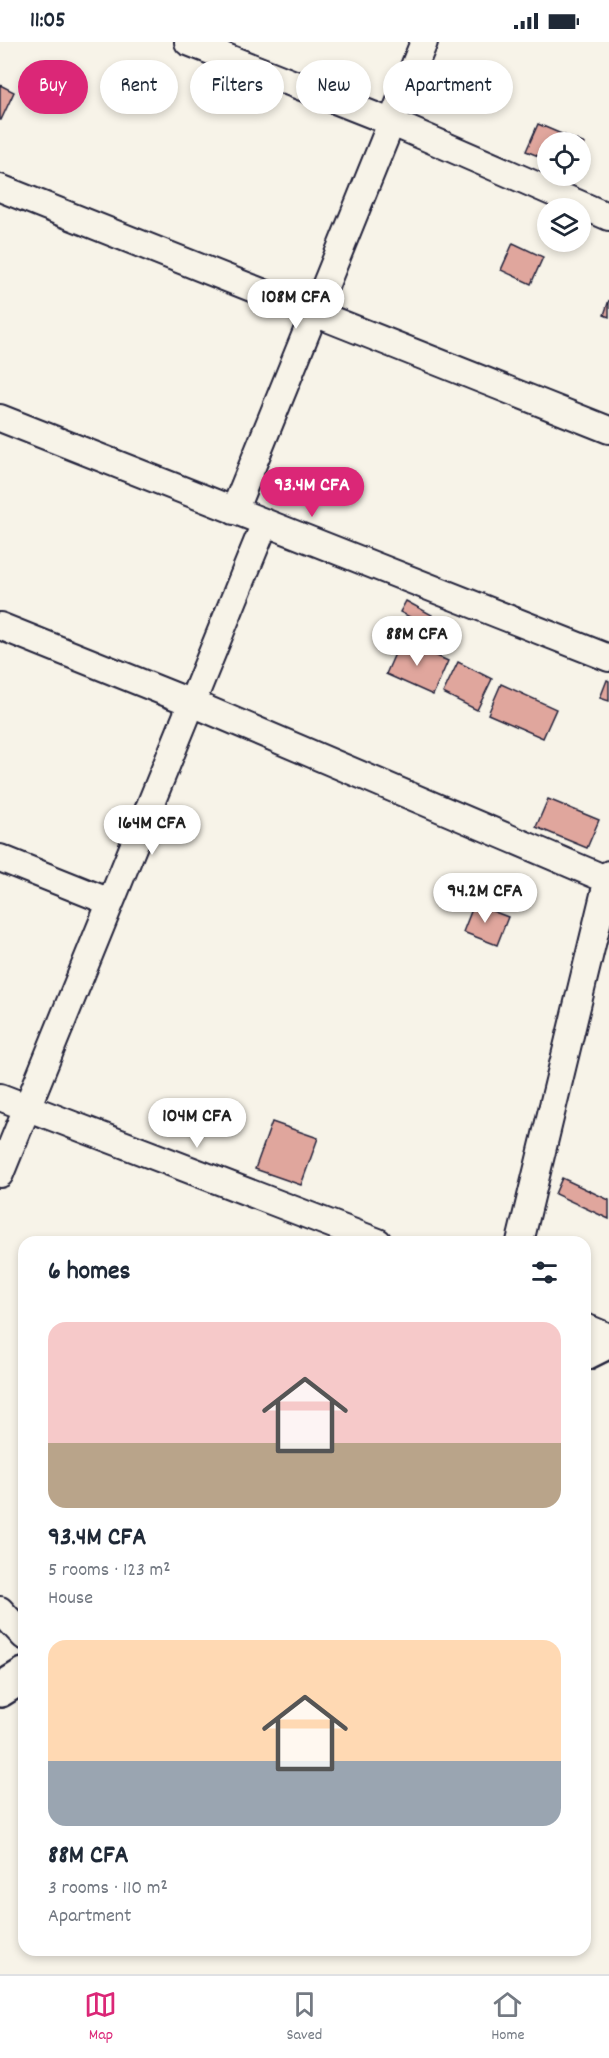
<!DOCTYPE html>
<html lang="en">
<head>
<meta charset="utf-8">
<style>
	body { margin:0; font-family:Dekko,sans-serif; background:#f2f2f3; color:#1f2937; height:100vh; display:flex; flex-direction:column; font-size:22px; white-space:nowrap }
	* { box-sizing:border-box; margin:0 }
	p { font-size:20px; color:#747a83 }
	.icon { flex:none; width:33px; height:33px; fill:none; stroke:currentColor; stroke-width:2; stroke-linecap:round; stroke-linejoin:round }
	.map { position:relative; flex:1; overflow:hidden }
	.side { position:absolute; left:18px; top:1194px; width:573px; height:720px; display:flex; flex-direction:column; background:#fff; border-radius:18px; box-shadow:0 3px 9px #0003 }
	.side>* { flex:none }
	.guide { position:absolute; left:18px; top:18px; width:573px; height:54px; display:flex; gap:12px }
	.fabs { position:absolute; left:537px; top:90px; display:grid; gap:12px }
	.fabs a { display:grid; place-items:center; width:54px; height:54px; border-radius:50%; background:#fff; box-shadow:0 3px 9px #0003; font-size:30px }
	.price { position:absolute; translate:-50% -51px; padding:0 14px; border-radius:21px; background:#fff; color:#222; font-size:20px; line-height:39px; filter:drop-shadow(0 2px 3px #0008) }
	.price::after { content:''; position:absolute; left:50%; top:36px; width:18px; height:14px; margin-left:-9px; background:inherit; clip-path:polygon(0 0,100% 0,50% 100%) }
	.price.active { background:#db2777; color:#fff }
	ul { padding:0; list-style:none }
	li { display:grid; align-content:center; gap:12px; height:318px; padding:0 30px }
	li span { display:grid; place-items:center; height:186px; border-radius:18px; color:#555 }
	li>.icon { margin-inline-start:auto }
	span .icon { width:108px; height:108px; fill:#fffc; stroke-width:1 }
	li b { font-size:26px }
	h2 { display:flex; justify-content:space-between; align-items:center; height:72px; padding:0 30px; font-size:26px }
	.chip { padding:0 21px; border-radius:27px; background:#fff; box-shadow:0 3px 9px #0003; font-size:21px; line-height:54px }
	.chip.active { background:#db2777; color:#fff }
	.status { display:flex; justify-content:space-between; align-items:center; height:42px; padding:0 30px; background:#fff; direction:ltr }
	.status svg { height:16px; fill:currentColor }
	.tab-bar { display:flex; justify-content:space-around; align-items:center; height:84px; border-top:2px solid #e0e1e3; background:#fff; font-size:16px; color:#747a83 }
	.tab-bar a { display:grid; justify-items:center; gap:3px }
	.tab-bar .active { color:#db2777 }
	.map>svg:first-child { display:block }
</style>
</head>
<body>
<div class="status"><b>11:05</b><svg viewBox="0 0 49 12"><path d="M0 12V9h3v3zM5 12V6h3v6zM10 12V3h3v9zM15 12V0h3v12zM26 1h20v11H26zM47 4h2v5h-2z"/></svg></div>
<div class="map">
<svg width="609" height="1932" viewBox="0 0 609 1932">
	<rect width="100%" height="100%" fill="#f7f3e8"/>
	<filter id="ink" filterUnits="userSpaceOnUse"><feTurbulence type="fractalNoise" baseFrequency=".0167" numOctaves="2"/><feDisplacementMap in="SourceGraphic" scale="12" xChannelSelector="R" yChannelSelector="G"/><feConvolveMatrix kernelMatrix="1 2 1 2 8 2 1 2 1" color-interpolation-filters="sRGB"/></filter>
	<g filter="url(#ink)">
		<path fill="#e0a69d" stroke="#22223b" stroke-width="1.5" d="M0,43L14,50L1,78H0Z
			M538,82L585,102L580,112V100H548V118L526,109Z
			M513,201L543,215L531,242L501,228Z
			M609,258V275L604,273Z
			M406,559L432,573L427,584L400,570Z
			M401,598L448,619L433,653L386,632Z
			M458,620L492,637L477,668L443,651Z
			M607,638L609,639V659L600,656Z
			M501,642L556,667L543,696L488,672Z
			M548,757L599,778L587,806L536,785Z
			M474,862L508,875L497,903L463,890Z
			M272,1080L318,1096L301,1143L255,1127Z
			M562,1136L609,1158V1177L555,1152Z"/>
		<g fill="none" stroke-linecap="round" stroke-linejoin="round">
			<defs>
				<path id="street" d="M188,0L393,81L609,175
					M0,146L609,388
					M0,376L609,616
					M234,469L424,0
					M0,584L192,661L608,838
					M0,816L110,860
					M0,1055L378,1200
					M0,1132L265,481
					M520,1200L609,832
					M585,1285L609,1295
					M0,1568L24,1594"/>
				<path id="secondary" d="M585,1311L609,1299
					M0,1648L24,1633"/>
			</defs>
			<use href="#street" stroke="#22223b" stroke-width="30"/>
			<use href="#secondary" stroke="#22223b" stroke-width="38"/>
			<use href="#street" stroke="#f7f3e8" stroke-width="26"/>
			<use href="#secondary" stroke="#f7f3e8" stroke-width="33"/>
		</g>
	</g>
</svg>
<div class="fabs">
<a><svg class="icon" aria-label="locate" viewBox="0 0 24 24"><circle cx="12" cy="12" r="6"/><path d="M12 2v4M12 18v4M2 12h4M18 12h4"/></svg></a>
<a><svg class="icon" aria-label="layers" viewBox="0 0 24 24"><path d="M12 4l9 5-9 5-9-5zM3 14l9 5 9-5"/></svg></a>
</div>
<b class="price" style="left:296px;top:288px">108M CFA</b>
<b class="price active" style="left:312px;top:476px">93.4M CFA</b>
<b class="price" style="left:417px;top:625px">88M CFA</b>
<b class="price" style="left:152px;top:814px">164M CFA</b>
<b class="price" style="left:485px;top:882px">94.2M CFA</b>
<b class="price" style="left:197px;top:1107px">104M CFA</b>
<div class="guide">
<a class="chip active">Buy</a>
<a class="chip">Rent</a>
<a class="chip">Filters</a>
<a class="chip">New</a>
<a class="chip">Apartment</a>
</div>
<section class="side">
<h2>6 homes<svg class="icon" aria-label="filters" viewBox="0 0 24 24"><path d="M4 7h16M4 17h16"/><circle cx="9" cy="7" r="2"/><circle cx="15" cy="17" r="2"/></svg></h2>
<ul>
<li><span style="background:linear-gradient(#f6c9c9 65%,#b9a48a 0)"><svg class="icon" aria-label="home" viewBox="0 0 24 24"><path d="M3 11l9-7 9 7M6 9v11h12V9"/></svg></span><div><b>93.4M CFA</b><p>5 rooms · 123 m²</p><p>House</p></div></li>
<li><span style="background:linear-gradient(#ffd9b3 65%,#9aa5b1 0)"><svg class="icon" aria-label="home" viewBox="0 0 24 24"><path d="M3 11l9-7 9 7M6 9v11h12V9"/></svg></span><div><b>88M CFA</b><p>3 rooms · 110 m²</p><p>Apartment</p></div></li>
</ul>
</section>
</div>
<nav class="tab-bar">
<a class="active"><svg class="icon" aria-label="map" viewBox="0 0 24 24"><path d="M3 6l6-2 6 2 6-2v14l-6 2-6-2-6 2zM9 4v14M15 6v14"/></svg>Map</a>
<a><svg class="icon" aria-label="saved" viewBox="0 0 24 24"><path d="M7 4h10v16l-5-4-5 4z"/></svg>Saved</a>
<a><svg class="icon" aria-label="home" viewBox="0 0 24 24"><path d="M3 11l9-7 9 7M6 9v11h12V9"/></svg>Home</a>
</nav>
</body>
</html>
